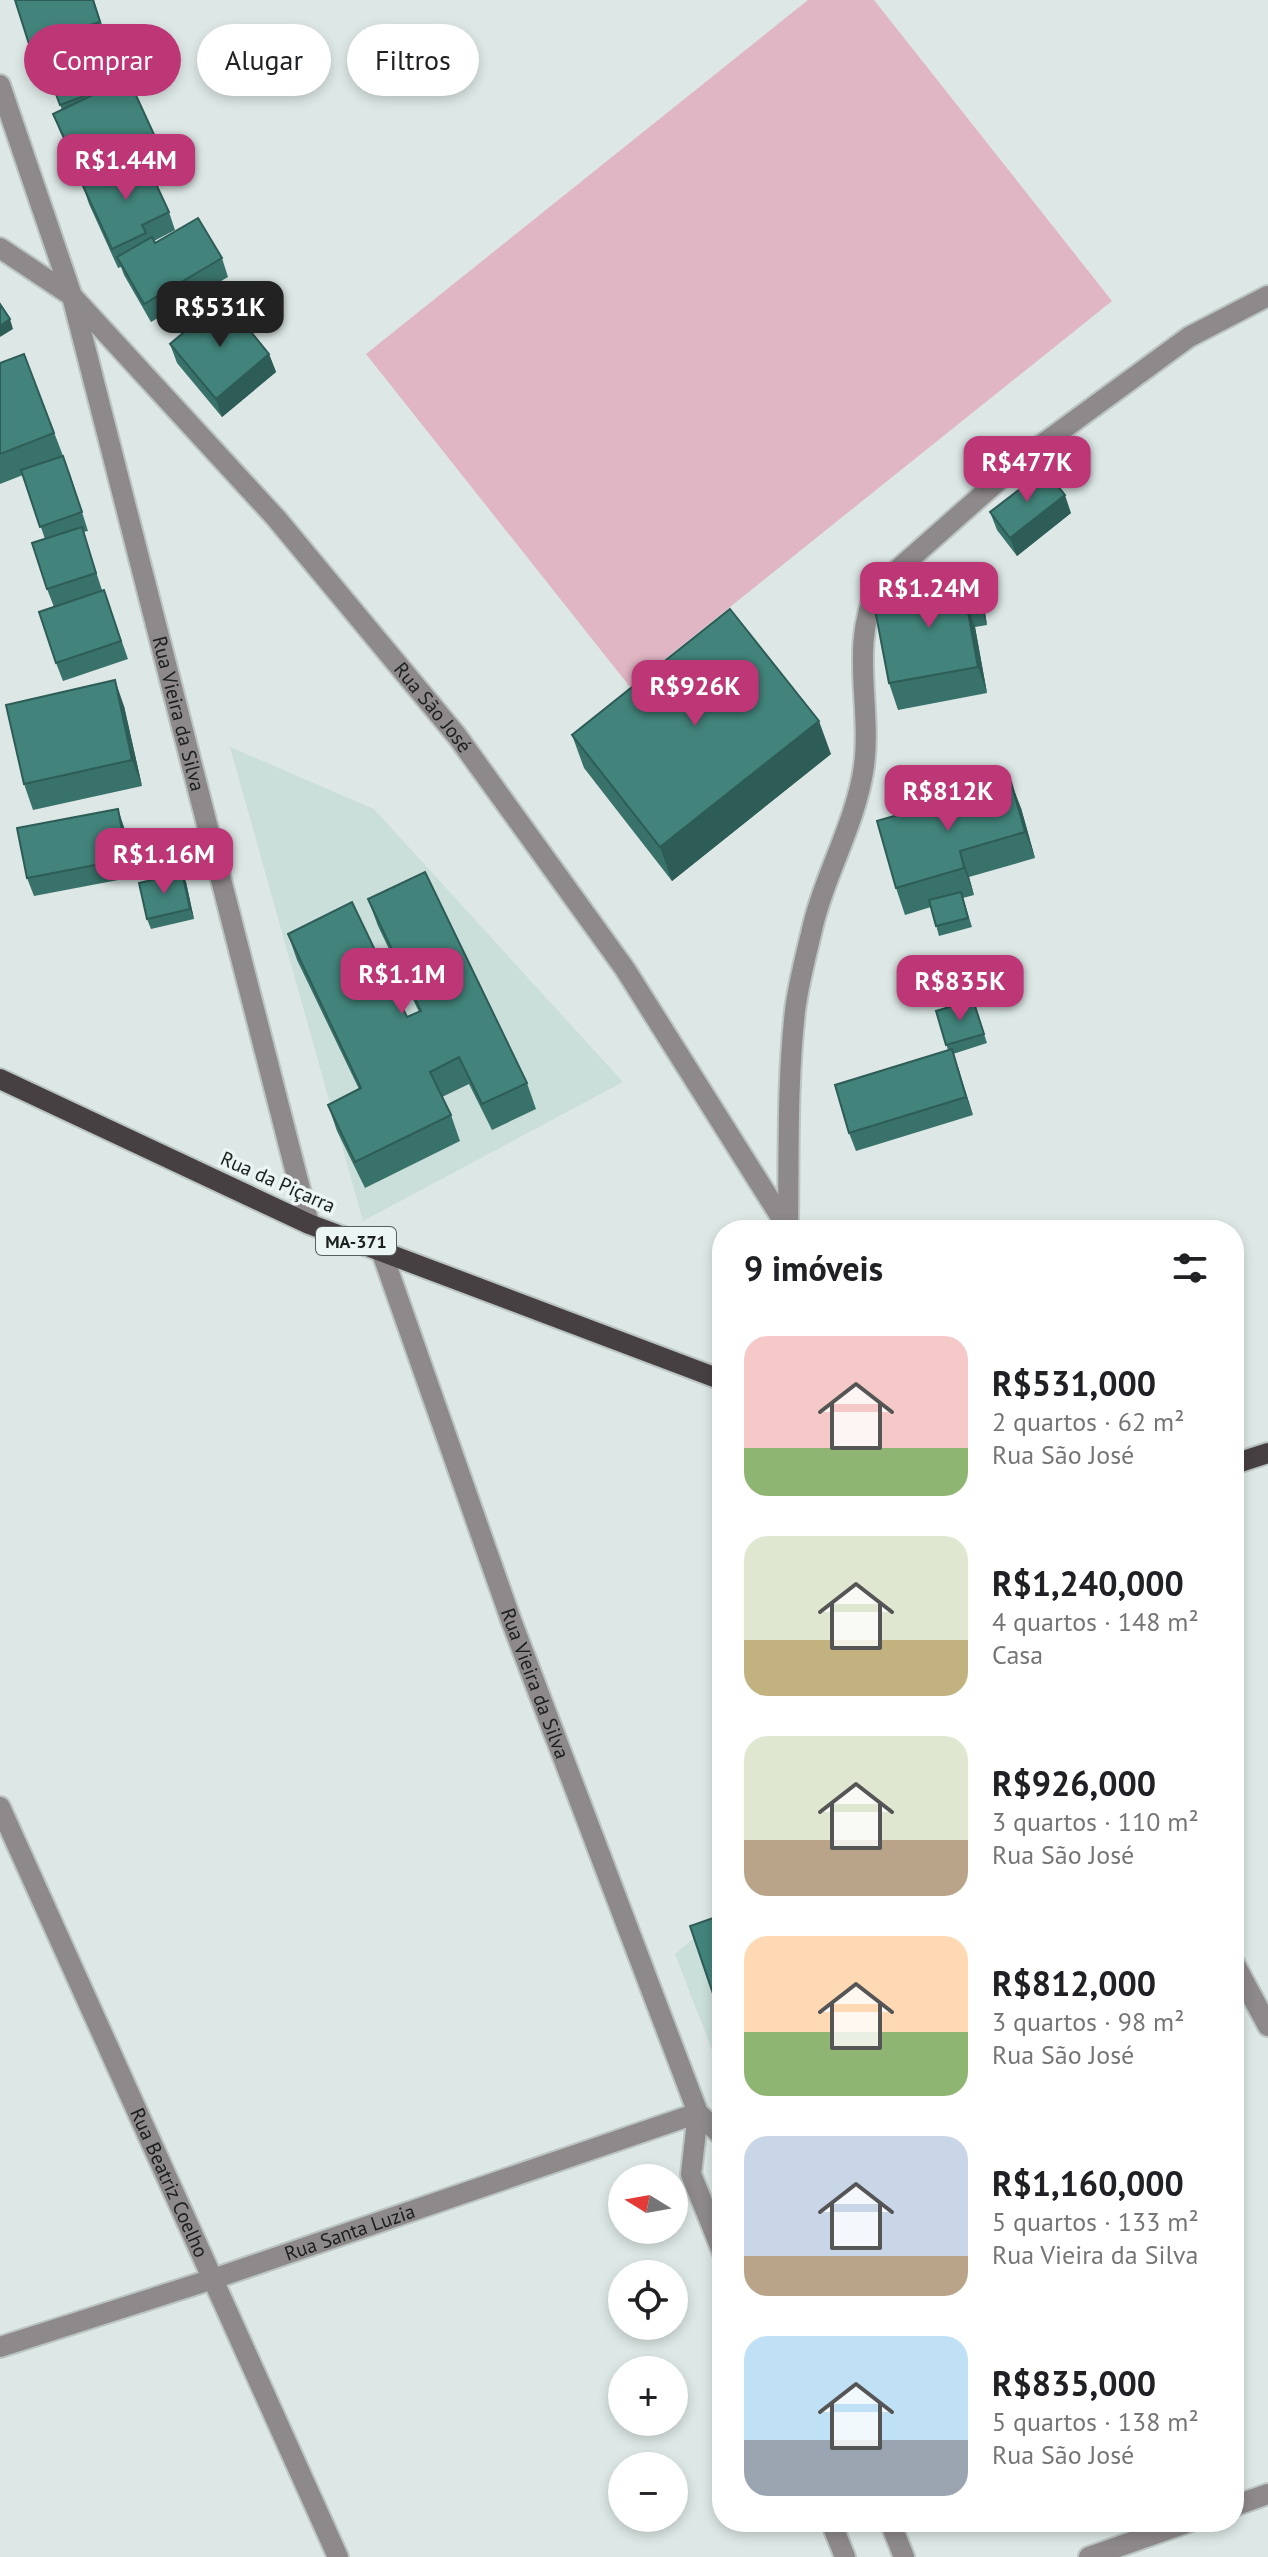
<!DOCTYPE html>
<html lang="pt">
<head>
<meta charset="utf-8">
<style>
	body { margin:0; font-family:"PT Sans",sans-serif; background:#f6f6f6; color:#202124; height:100vh; display:flex; flex-direction:column; font-size:30px; white-space:nowrap }
	* { box-sizing:border-box; margin:0 }
	p { font-size:26px; color:#757577 }
	.icon { flex:none; width:44px; height:44px; fill:none; stroke:currentColor; stroke-width:2; stroke-linecap:round; stroke-linejoin:round }
	.map { position:relative; flex:1; overflow:hidden }
	.panel { position:absolute; left:712px; top:1220px; width:532px; height:1312px; display:flex; flex-direction:column; background:#fff; border-radius:32px; box-shadow:0 4px 12px #0003 }
	.panel>* { flex:none }
	.guide { position:absolute; left:24px; top:24px; width:568px; height:72px; display:flex; gap:16px }
	.needle { width:52px; rotate:281deg }
	.tools { position:absolute; left:608px; top:2164px; display:grid; gap:16px }
	.tools a { display:grid; place-items:center; width:80px; height:80px; border-radius:50%; background:#fff; box-shadow:0 4px 12px #0003; font-size:40px }
	.price { position:absolute; translate:-50% -68px; padding:0 18px; border-radius:16px; background:#bd3676; color:#fff; font-size:26px; line-height:52px; filter:drop-shadow(0 2px 4px #0008) }
	.price::after { content:''; position:absolute; left:50%; top:48px; width:24px; height:18px; margin-left:-12px; background:inherit; clip-path:polygon(0 0,100% 0,50% 100%) }
	.price.active { background:#222; color:#fff }
	ul { padding:0; list-style:none }
	li { display:flex; align-items:center; gap:24px; height:200px; padding:0 32px }
	li span { display:grid; place-items:center; flex:none; width:224px; height:160px; border-radius:24px; color:#555 }
	li>.icon { margin-inline-start:auto }
	span .icon { width:96px; height:96px; fill:#fffc; stroke-width:1 }
	li b { font-size:34px }
	h2 { display:flex; justify-content:space-between; align-items:center; height:96px; padding:0 32px; font-size:34px }
	.chip { padding:0 28px; border-radius:36px; background:#fff; box-shadow:0 4px 12px #0003; font-size:28px; line-height:72px }
	.chip.active { background:#bd3676; color:#fff }
	.map>svg:first-child { display:block }
</style>
</head>
<body>
<div class="map">
<svg width="1268" height="2557" viewBox="0 0 1268 2557">
	<rect width="100%" height="100%" fill="#dde8e6"/>
	<path fill="#cadeda" d="M230,747L374,809L623,1082L363,1221Z
		M722,1920V2076L675,1954L709,1925Z"/>
	<path fill="#e0b5c4" d="M808,0H874L1112,301L630,687L366,354Z"/>
	<g fill="none" stroke-linecap="round" stroke-linejoin="round">
		<defs>
			<g id="minor">
				<path id="s1" d="M0,85L72,296L309,1224"/>
				<path id="s2" d="M0,248L72,296L276,518L457,736L625,969L789,1230"/>
				<path d="M788,1229C789,1157 787,1083 795,1011C798,986 805,959 811,934C823,877 856,824 864,766C872,706 849,644 878,587L1025,457L1189,337L1268,296"/>
				<path id="s3" d="M381,1250L511,1620L698,2113L722,2136"/>
				<path id="s4" d="M0,1807L338,2557"/>
				<path d="M1234,1963L1268,2026"/>
				<path d="M698,2113L691,2174L722,2251"/>
				<path id="s5" d="M0,2347L213,2279L698,2113"/>
				<path d="M1234,2506L1268,2494"/>
				<path d="M831,2522L845,2557"/>
				<path d="M890,2522L904,2557"/>
				<path d="M1089,2557L1189,2522"/>
			</g>
			<path id="major" d="M0,1079L309,1224L722,1380
				M1234,1464L1268,1453"/>
		</defs>
		<use href="#minor" stroke="#bac4c2" stroke-width="24"/>
		<use href="#major" stroke="#bac4c2" stroke-width="24"/>
		<use href="#minor" stroke="#8e898b" stroke-width="20"/>
		<use href="#major" stroke="#474042" stroke-width="20"/>
	</g>
	<path fill="#39726a" d="M94,0L107,40L36,62L29,44Z
		M49,75L111,86L157,141L164,159L148,167L169,212L175,230L154,241L155,243L222,258L228,277L151,322L124,275L121,267L118,268L89,204L83,186L85,185L60,132L53,114L62,110Z
		M170,344L269,354L276,372L222,417L177,363Z
		M24,354L70,474L88,531L83,532L102,590H104L128,659L63,681L56,663L54,607L47,589L45,539L23,475L0,484V363Z
		M990,512L1071,513L1017,556L997,530Z
		M972,569L982,595L987,625L975,627L987,693L898,710L889,683L937,593Z
		M124,706L142,786L33,810L24,784Z
		M572,735L831,754L672,881L584,768Z
		M1021,808L1035,858L969,877L974,895L963,898L972,927L939,936L931,907L905,915L896,888Z
		M124,827L134,877L34,896L27,878Z
		M182,873L186,882L194,919L151,929L147,919Z
		M368,899L527,1083L536,1109L492,1130L469,1084L442,1097L451,1115L460,1141L365,1188L337,1131L328,1105L359,1089L297,960L288,934L407,1017L419,1012L378,926Z
		M973,1000L987,1043L953,1054L973,1115L856,1151L849,1133L948,1050L936,1011Z"/>
	<path fill="#2e5c56" d="M10,319L13,329L0,337V326Z
		M269,354L276,372L222,417L216,399Z
		M1065,495L1071,513L1017,556L1010,538Z
		M972,569L982,595L987,625L978,599Z
		M966,601L975,627L987,693L978,667Z
		M115,680L124,706L142,786L132,760Z
		M819,721L831,754L672,881L660,847Z
		M1011,782L1021,808L1035,858L1025,832Z
		M118,809L124,827L134,877L127,859Z
		M960,851L969,877L974,895L964,868Z
		M182,873L186,882L194,919L190,909Z
		M952,1049L958,1067L973,1115L966,1097Z"/>
	<path fill="#42847b" stroke="#2e5c56" stroke-width="2" d="M15,0H93L100,22L29,44Z
		M101,56L111,86L60,105L49,75Z
		M128,78L157,141L82,176L53,114Z
		M144,158L169,212L142,225L146,233L112,249L83,186Z
		M198,218L222,258L144,304L117,257L152,237L155,243Z
		M224,299L269,354L216,399L170,344Z
		M0,304L10,319L0,326Z
		M24,354L54,433L0,454V363Z
		M63,456L82,512L40,527L21,470Z
		M1045,470L1065,495L1010,538L990,512Z
		M82,527L96,573L47,589L32,543Z
		M972,569L978,599L966,601L978,667L889,683L874,604L937,593L933,576Z
		M104,590L121,641L56,663L39,612Z
		M730,609L819,721L660,847L572,735Z
		M115,680L132,760L24,784L6,705Z
		M1011,782L1025,832L960,851L964,868L896,888L877,821Z
		M118,809L127,859L27,878L17,828Z
		M425,872L527,1083L482,1104L459,1057L430,1072L451,1115L355,1162L328,1105L361,1088L288,934L352,902L407,1017L421,1011L368,899Z
		M182,873L190,909L147,919L139,883Z
		M961,892L968,918L936,926L929,900Z
		M973,1000L984,1034L946,1045L936,1011Z
		M952,1049L966,1097L849,1133L835,1085Z
		M722,1915V2020L690,1926Z"/>
	<g text-anchor="middle" dominant-baseline="central" stroke-width="7" stroke-linejoin="round" paint-order="stroke">
		<rect fill="#ebf5f3" stroke="#595f5e" stroke-width="2" x="316" y="1227" width="80" height="28" rx="6"/>
		<g font-size="18" font-weight="bold" fill="#1b1f1e">
			<text x="356" y="1241">MA-371</text>
		</g>
		<g font-size="20" fill="#1b1f1e" stroke="#ebf5f3">
			<text stroke="none"><textPath href="#s2" startOffset="634">Rua São José</textPath></text>
			<text stroke="none"><textPath href="#s1" startOffset="654">Rua Vieira da Silva</textPath></text>
			<text transform="translate(278 1182) rotate(24)">Rua da Piçarra</text>
			<text stroke="none"><textPath href="#s3" startOffset="460">Rua Vieira da Silva</textPath></text>
			<text stroke="none"><textPath href="#s4" startOffset="412">Rua Beatriz Coelho</textPath></text>
			<text stroke="none"><textPath href="#s5" startOffset="368">Rua Santa Luzia</textPath></text>
		</g>
	</g>
</svg>
<div class="tools">
<a><svg class="needle" viewBox="-14 -14 28 28"><path d="M0-13l5 13h-10z" fill="#e53935"/><path d="M0 13l5-13h-10z" fill="#757577"/></svg></a>
<a><svg class="icon" aria-label="locate" viewBox="0 0 24 24"><circle cx="12" cy="12" r="6"/><path d="M12 2v4M12 18v4M2 12h4M18 12h4"/></svg></a>
<a>+</a>
<a>−</a>
</div>
<b class="price" style="left:126px;top:202px">R$1.44M</b>
<b class="price active" style="left:220px;top:349px">R$531K</b>
<b class="price" style="left:1027px;top:504px">R$477K</b>
<b class="price" style="left:929px;top:630px">R$1.24M</b>
<b class="price" style="left:695px;top:728px">R$926K</b>
<b class="price" style="left:948px;top:833px">R$812K</b>
<b class="price" style="left:164px;top:896px">R$1.16M</b>
<b class="price" style="left:402px;top:1016px">R$1.1M</b>
<b class="price" style="left:960px;top:1023px">R$835K</b>
<div class="guide">
<a class="chip active">Comprar</a>
<a class="chip">Alugar</a>
<a class="chip">Filtros</a>
</div>
<section class="panel">
<h2>9 imóveis<svg class="icon" aria-label="filters" viewBox="0 0 24 24"><path d="M4 7h16M4 17h16"/><circle cx="9" cy="7" r="2"/><circle cx="15" cy="17" r="2"/></svg></h2>
<ul>
<li><span style="background:linear-gradient(#f6c9c9 70%,#8fb573 0)"><svg class="icon" aria-label="home" viewBox="0 0 24 24"><path d="M3 11l9-7 9 7M6 9v11h12V9"/></svg></span><div><b>R$531,000</b><p>2 quartos · 62 m²</p><p>Rua São José</p></div></li>
<li><span style="background:linear-gradient(#dfe7d0 65%,#c2b280 0)"><svg class="icon" aria-label="home" viewBox="0 0 24 24"><path d="M3 11l9-7 9 7M6 9v11h12V9"/></svg></span><div><b>R$1,240,000</b><p>4 quartos · 148 m²</p><p>Casa</p></div></li>
<li><span style="background:linear-gradient(#dfe7d0 65%,#b9a48a 0)"><svg class="icon" aria-label="home" viewBox="0 0 24 24"><path d="M3 11l9-7 9 7M6 9v11h12V9"/></svg></span><div><b>R$926,000</b><p>3 quartos · 110 m²</p><p>Rua São José</p></div></li>
<li><span style="background:linear-gradient(#ffd9b3 60%,#8fb573 0)"><svg class="icon" aria-label="home" viewBox="0 0 24 24"><path d="M3 11l9-7 9 7M6 9v11h12V9"/></svg></span><div><b>R$812,000</b><p>3 quartos · 98 m²</p><p>Rua São José</p></div></li>
<li><span style="background:linear-gradient(#c9d6e8 75%,#b9a48a 0)"><svg class="icon" aria-label="home" viewBox="0 0 24 24"><path d="M3 11l9-7 9 7M6 9v11h12V9"/></svg></span><div><b>R$1,160,000</b><p>5 quartos · 133 m²</p><p>Rua Vieira da Silva</p></div></li>
<li><span style="background:linear-gradient(#bfe0f5 65%,#9aa5b1 0)"><svg class="icon" aria-label="home" viewBox="0 0 24 24"><path d="M3 11l9-7 9 7M6 9v11h12V9"/></svg></span><div><b>R$835,000</b><p>5 quartos · 138 m²</p><p>Rua São José</p></div></li>
</ul>
</section>
</div>
</body>
</html>
